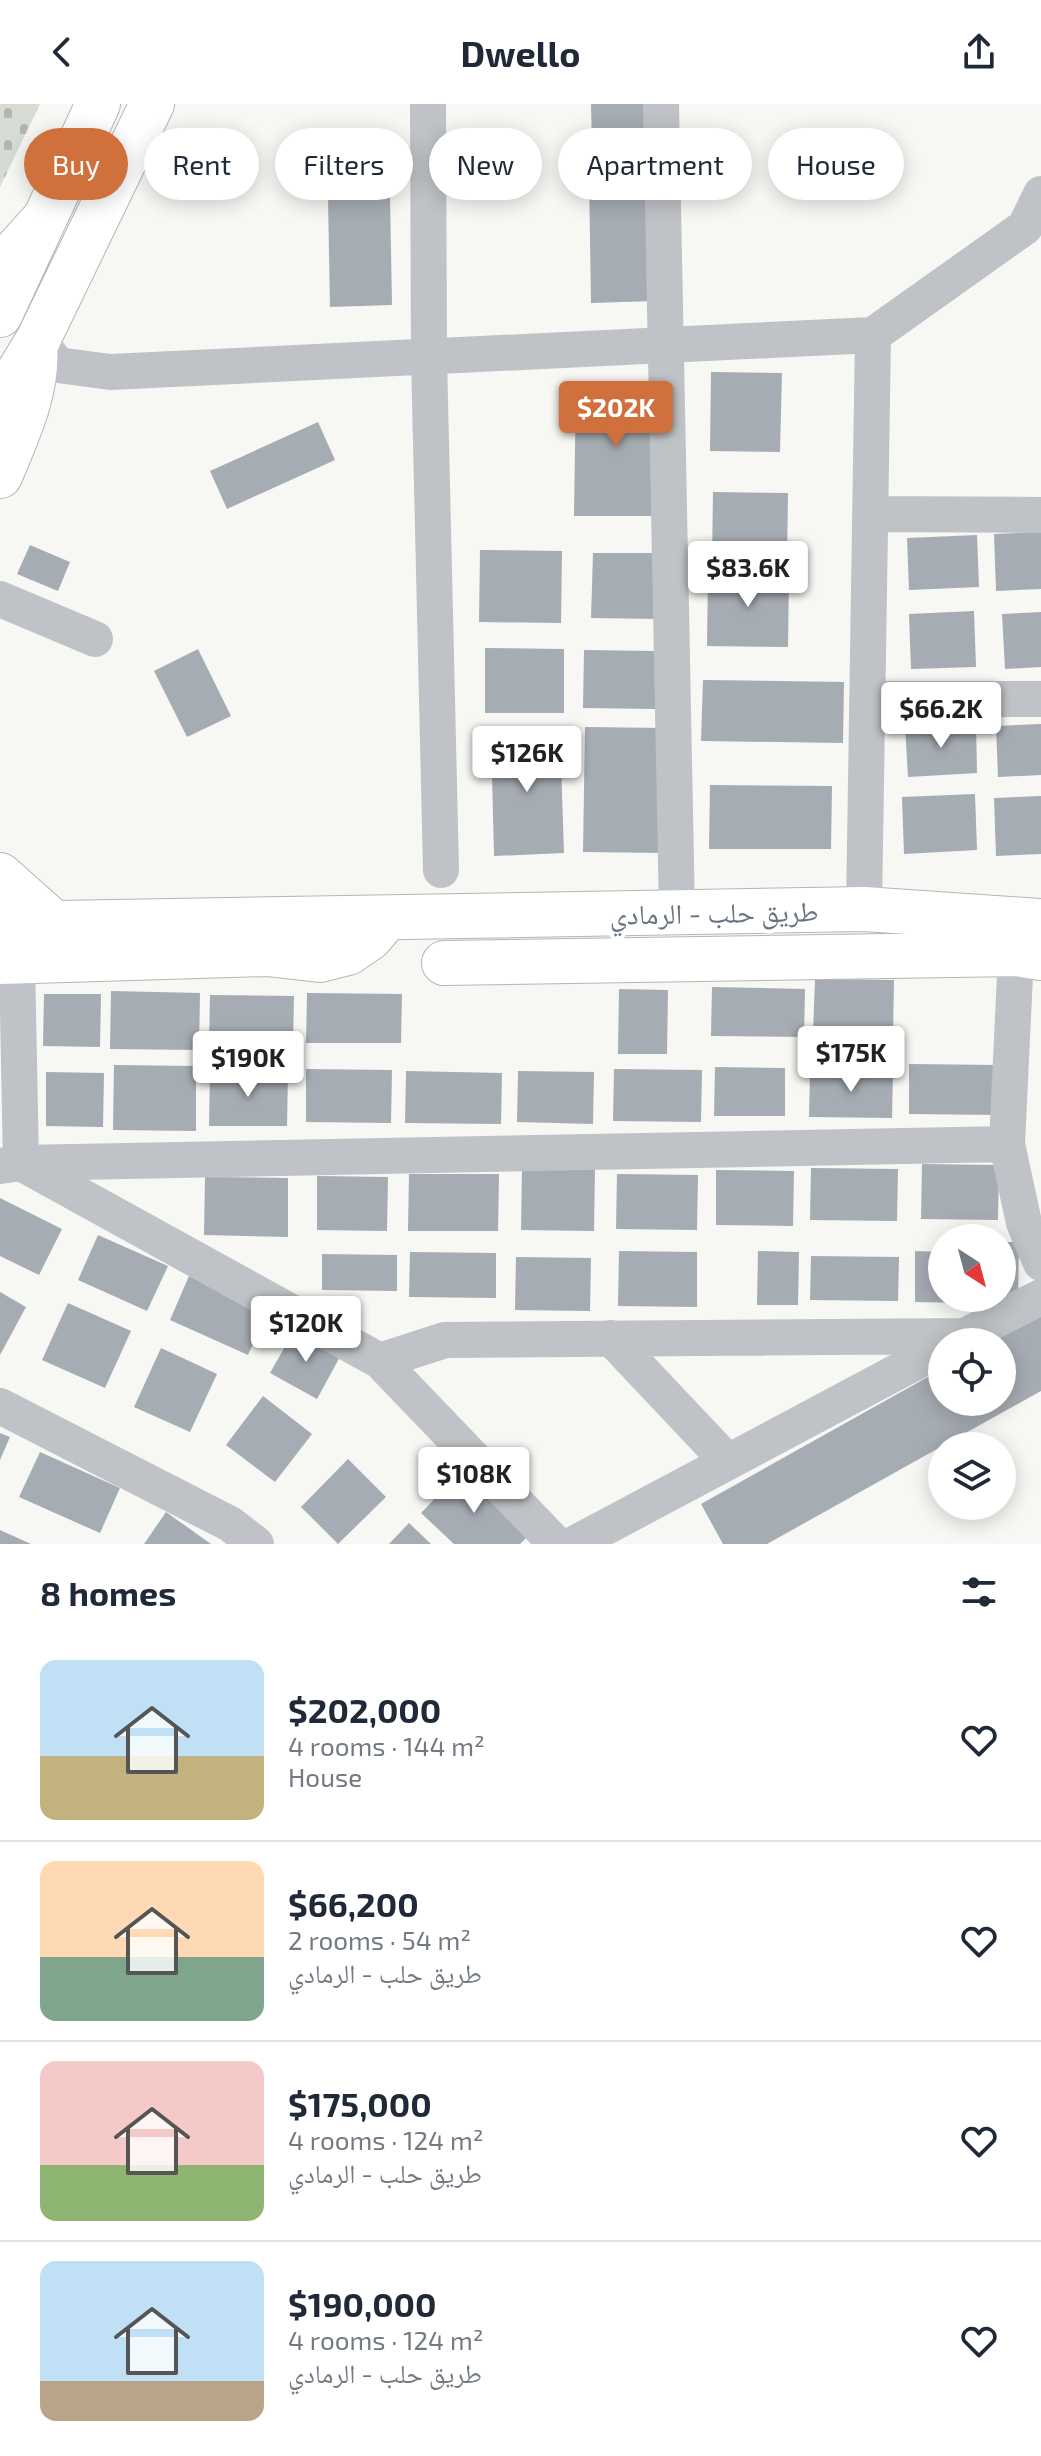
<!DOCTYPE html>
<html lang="en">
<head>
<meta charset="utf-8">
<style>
	body { margin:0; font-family:"Exo 2","Noto Naskh Arabic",sans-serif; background:#f6f6f7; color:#1f2937; height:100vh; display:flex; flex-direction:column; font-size:30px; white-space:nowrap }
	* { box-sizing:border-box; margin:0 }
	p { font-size:26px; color:#747a83 }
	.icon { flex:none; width:44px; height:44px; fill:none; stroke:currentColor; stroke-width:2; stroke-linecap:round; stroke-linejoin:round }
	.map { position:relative; height:1440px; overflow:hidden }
	.panel { display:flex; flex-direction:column; background:#fff; flex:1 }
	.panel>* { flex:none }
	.guide { position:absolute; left:24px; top:24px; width:994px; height:72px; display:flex; gap:16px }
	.needle { width:52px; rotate:144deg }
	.fabs { position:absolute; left:928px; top:1120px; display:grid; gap:16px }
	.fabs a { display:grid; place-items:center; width:88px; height:88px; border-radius:50%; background:#fff; box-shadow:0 4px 20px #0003; font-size:40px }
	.price { position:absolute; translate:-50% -68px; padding:0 18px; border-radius:8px; background:#fff; color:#222; font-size:26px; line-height:52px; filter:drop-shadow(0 2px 4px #0008) }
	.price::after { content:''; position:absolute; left:50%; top:48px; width:24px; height:18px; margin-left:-12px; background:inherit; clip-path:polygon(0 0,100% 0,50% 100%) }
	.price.on { background:#d0703c; color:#fff }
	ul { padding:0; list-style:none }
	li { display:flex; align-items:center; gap:24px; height:200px; padding:0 40px }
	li+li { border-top:2px solid #e0e1e3 }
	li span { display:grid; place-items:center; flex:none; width:224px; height:160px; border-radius:16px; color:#555 }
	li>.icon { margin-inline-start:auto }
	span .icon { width:96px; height:96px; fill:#fffc; stroke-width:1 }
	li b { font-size:34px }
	h2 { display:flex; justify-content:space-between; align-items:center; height:96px; padding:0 40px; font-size:34px }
	.chip { padding:0 28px; border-radius:36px; background:#fff; box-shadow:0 4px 20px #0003; font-size:28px; line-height:72px }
	.chip.on { background:#d0703c; color:#fff }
	header { display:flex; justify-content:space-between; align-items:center; height:104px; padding:0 40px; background:#fff; font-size:36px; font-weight:700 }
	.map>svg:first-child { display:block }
</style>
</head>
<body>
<header><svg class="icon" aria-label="back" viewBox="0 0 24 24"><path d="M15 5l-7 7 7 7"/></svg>Dwello<svg class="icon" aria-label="share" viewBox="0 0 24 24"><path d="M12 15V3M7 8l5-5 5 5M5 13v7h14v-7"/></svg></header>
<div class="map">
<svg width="1041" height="1440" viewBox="0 0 1041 1440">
	<defs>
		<pattern id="cemetery-stones" width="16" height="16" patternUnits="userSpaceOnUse" patternTransform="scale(2)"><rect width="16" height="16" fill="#d6dbd4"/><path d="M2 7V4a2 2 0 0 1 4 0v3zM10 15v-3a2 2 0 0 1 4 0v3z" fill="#b2b6b1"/></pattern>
	</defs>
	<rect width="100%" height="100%" fill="#f7f7f4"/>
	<path fill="url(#cemetery-stones)" d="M0,0H40L0,83Z"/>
	<path fill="#a6acb3" d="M591,0H647L648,41L592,43Z
		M652,70L654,197L591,199L589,71Z
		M390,92L392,201L330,203L328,94Z
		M711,268L782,269L780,348L710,347Z
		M576,278H659L657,412H574Z
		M318,318L335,356L227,405L210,367Z
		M713,388L788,389L787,458L712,457Z
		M1041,428V485L996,487L994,430Z
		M977,431L979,483L909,486L907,434Z
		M30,441L70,458L58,487L17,470Z
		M480,446L562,447L561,519L479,518Z
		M593,449H659L658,515L591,514Z
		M708,467L789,468L788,543L707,542Z
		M974,507L976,563L911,565L909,510Z
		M1041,508V563L1005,565L1002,510Z
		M485,544L564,545V609H485Z
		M198,545L231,612L187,633L154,567Z
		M584,546L655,547V605L583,604Z
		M703,576L844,578L843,639L701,637Z
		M976,619L977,669L908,673L905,622Z
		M1041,620V671L998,673L996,622Z
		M585,623L667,624L665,749L583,748Z
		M560,628L564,749L494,752L491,630Z
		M710,681L832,682L831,745H709Z
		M975,690L977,746L904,750L902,693Z
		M1041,692V750L996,752L994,694Z
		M815,875L894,876L893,931L813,930Z
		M712,883L805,885L804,933L711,932Z
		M619,885L668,886L667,950H618Z
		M111,887L200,889L199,946L110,945Z
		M307,889L402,890L401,939H306Z
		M44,890H101L100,943L43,942Z
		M210,891L294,892L293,942L209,941Z
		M909,960L998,961L997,1011L909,1010Z
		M114,961L196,962V1027L113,1026Z
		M715,963L785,964V1012H714Z
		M306,965L392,966L391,1019L306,1018Z
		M614,965L702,966L701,1018L613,1017Z
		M406,967L502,969L501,1020L405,1019Z
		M518,967L594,968L593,1020L517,1018Z
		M810,967H893L892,1014L809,1013Z
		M46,968L104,969L103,1023L46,1022Z
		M210,968L288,969L287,1022H209Z
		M922,1060L999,1061L998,1116L921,1115Z
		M522,1064L595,1065L594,1127L521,1126Z
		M811,1064L898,1065L897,1117L810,1116Z
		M716,1066L794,1067L793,1122L716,1121Z
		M409,1070H499L498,1127H408Z
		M617,1070L698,1071L697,1126L616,1125Z
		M317,1072L388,1073L387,1127L317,1126Z
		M205,1073L288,1074V1133L204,1131Z
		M0,1094L62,1125L39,1171L0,1152Z
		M98,1131L168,1162L147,1207L78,1176Z
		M1002,1138H1019L1018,1199L977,1198V1194H1002Z
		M619,1147L697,1148V1203L618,1202Z
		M758,1147L799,1148L798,1201H757Z
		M915,1147L942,1148V1194H969V1199L915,1198Z
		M410,1148L496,1149V1194L409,1193Z
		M322,1150L397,1151V1187L322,1186Z
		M811,1152L899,1153L898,1197L810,1196Z
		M516,1153L591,1154L590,1207L515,1206Z
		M189,1172L268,1207L248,1251L170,1216Z
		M0,1188L26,1203L0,1251Z
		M68,1199L131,1227L105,1284L42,1256Z
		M1041,1210V1287L767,1440H723L701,1400L942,1265V1298H1002V1238H990Z
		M295,1225L341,1251L317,1295L270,1269Z
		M161,1244L217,1270L190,1328L134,1303Z
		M263,1292L312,1330L275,1378L226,1341Z
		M0,1329L10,1333L0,1356Z
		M40,1348L120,1384L100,1429L19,1393Z
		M348,1355L386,1393L338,1440L301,1403Z
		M465,1363L532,1428L520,1440H454L421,1409Z
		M166,1408L211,1440H144Z
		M409,1419L431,1440H389Z
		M0,1426L31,1440H0Z"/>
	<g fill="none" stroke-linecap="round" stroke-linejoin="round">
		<defs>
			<path id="major" d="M0,211L98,0
				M0,298L38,236L152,0"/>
			<path id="highway" d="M0,164L43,116
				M0,372C17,332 39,285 35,241
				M0,771L55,820
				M0,820L864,805L1041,817
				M0,858L267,850L320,856L348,849L370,834L387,814
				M444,859L1016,850L1041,854"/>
		</defs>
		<use href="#major" stroke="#b2b6ba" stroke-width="46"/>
		<use href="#highway" stroke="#b2b5b9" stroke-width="46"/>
		<path stroke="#bfc2c6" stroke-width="36" d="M428,0L429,253L441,766
			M661,0L677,809
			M38,236L58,261L110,268L873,231L1025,123L1041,90
			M871,410L1041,411
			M0,495L95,535
			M867,595H1041
			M864,805L873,231
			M1016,850L1007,1040L1024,1119L1041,1159
			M17,856L21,1059L380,1257L556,1440
			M0,1062L21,1059L1007,1040
			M611,1234L728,1358
			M953,1238L1041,1193
			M380,1257L445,1236L965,1232
			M0,1302L230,1420L256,1440
			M574,1440L942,1244"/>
		<use href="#major" stroke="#fff" stroke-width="44"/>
		<use href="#highway" stroke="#fff" stroke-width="44"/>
	</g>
	<g text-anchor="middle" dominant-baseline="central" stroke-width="8" stroke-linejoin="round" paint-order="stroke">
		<g font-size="28" fill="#697482" stroke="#fff">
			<text transform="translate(714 808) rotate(-1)">طريق حلب - الرمادي</text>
		</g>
	</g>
</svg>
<div class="fabs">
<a><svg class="needle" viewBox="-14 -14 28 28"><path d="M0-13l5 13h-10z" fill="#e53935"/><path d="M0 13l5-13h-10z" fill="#747a83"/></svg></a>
<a><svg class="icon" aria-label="locate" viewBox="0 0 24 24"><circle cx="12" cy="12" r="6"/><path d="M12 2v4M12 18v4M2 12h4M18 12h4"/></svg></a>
<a><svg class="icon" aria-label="layers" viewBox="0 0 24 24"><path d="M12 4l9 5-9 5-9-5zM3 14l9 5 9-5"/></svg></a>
</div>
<b class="price on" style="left:616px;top:345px">$202K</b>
<b class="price" style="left:748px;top:505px">$83.6K</b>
<b class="price" style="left:941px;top:646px">$66.2K</b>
<b class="price" style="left:527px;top:690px">$126K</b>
<b class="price" style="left:851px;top:990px">$175K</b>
<b class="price" style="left:248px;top:995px">$190K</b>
<b class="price" style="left:306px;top:1260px">$120K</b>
<b class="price" style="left:474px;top:1411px">$108K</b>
<div class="guide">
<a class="chip on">Buy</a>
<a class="chip">Rent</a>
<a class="chip">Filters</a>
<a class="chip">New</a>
<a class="chip">Apartment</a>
<a class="chip">House</a>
</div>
</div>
<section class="panel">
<h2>8 homes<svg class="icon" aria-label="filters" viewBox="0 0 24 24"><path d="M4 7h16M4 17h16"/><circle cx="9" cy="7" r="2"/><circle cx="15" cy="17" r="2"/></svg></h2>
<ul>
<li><span style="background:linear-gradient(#bfe0f5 60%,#c2b280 0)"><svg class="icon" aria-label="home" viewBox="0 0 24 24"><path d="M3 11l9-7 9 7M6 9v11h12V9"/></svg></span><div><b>$202,000</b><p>4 rooms · 144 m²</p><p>House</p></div><svg class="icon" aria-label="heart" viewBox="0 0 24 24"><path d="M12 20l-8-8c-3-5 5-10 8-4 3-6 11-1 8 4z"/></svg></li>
<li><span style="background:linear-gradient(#ffd9b3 60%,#7fa58c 0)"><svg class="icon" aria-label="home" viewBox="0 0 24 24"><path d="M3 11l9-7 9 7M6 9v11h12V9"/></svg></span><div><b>$66,200</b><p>2 rooms · 54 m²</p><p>طريق حلب - الرمادي</p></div><svg class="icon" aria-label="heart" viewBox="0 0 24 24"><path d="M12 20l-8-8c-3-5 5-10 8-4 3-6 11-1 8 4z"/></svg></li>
<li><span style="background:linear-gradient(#f6c9c9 65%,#8fb573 0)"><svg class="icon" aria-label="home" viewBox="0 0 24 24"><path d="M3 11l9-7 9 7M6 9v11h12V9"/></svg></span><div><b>$175,000</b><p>4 rooms · 124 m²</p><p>طريق حلب - الرمادي</p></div><svg class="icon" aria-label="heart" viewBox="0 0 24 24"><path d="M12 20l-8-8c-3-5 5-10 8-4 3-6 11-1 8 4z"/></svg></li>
<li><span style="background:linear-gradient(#bfe0f5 75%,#b9a48a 0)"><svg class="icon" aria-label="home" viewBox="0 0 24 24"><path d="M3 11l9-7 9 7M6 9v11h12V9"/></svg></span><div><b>$190,000</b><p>4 rooms · 124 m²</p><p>طريق حلب - الرمادي</p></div><svg class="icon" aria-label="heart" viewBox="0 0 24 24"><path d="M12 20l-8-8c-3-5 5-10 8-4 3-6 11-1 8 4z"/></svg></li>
</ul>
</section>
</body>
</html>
